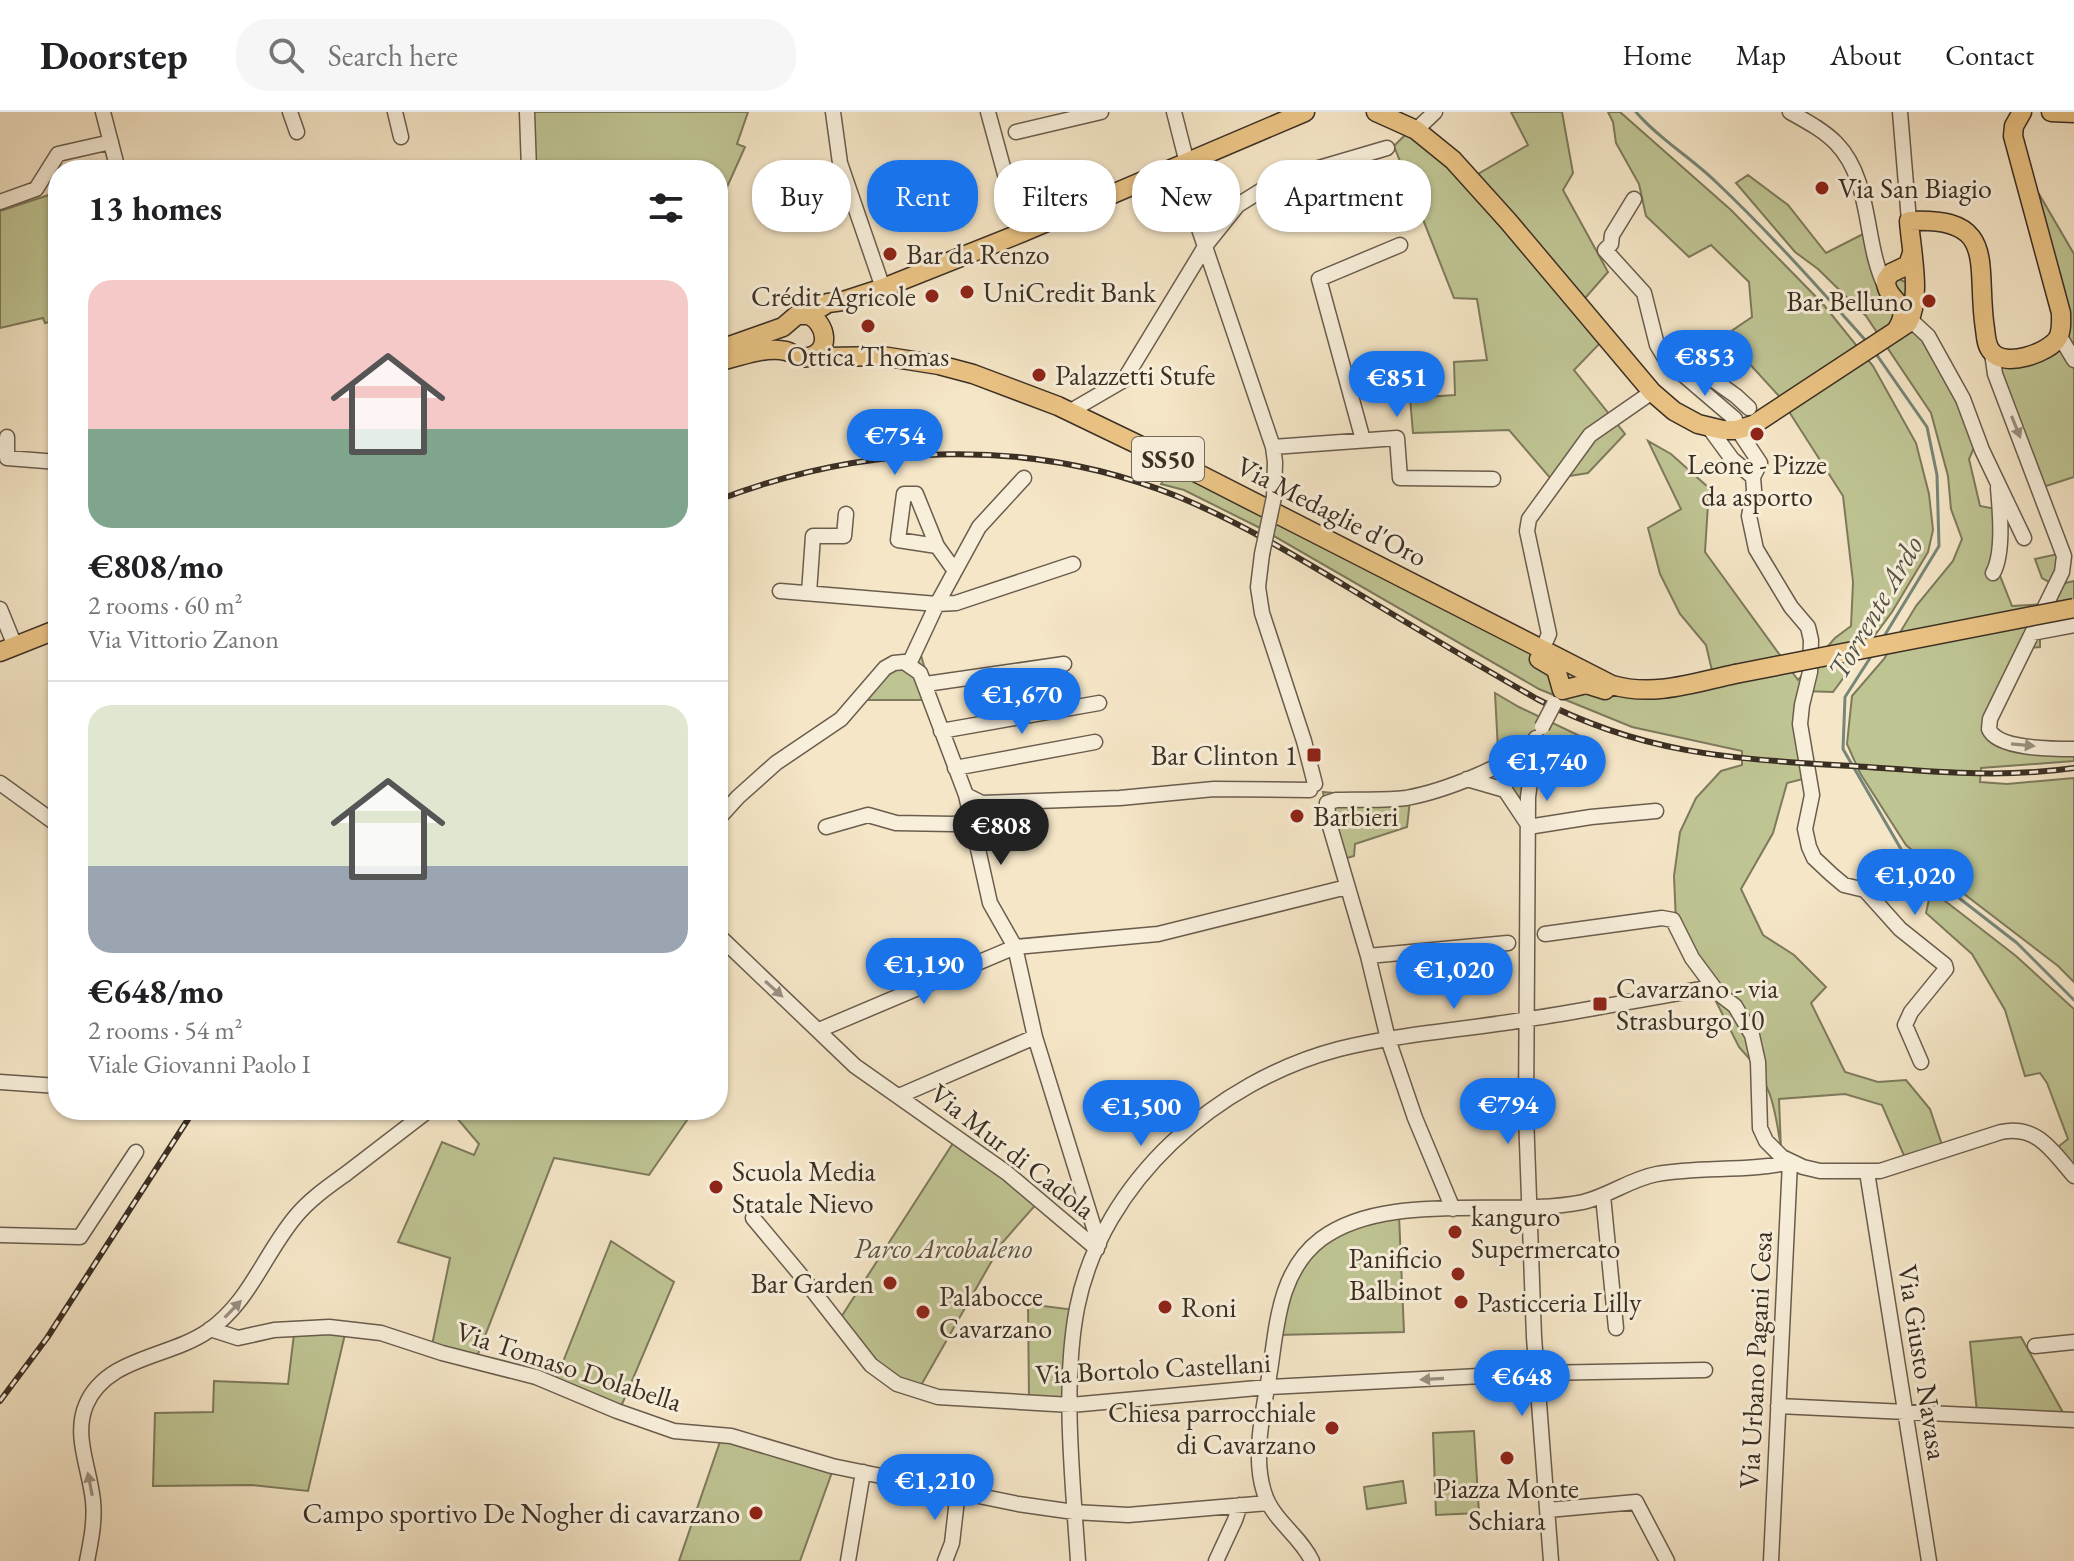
<!DOCTYPE html>
<html lang="en">
<head>
<meta charset="utf-8">
<style>
	body { margin:0; font-family:"EB Garamond",serif; background:#f6f6f6; color:#202124; height:100vh; display:flex; flex-direction:column; font-size:30px; white-space:nowrap }
	* { box-sizing:border-box; margin:0 }
	p { font-size:26px; color:#757577 }
	.icon { flex:none; width:44px; height:44px; fill:none; stroke:currentColor; stroke-width:2; stroke-linecap:round; stroke-linejoin:round }
	.map { position:relative; flex:1; overflow:hidden }
	.drawer { position:absolute; left:48px; top:48px; width:680px; height:960px; display:flex; flex-direction:column; background:#fff; border-radius:32px; box-shadow:0 2px 6px #0004 }
	.drawer>* { flex:none }
	.hud { position:absolute; left:752px; top:48px; width:760px; height:72px; display:flex; gap:16px }
	.price { position:absolute; translate:-50% -68px; padding:0 18px; border-radius:28px; background:#1a73e8; color:#fff; font-size:26px; line-height:52px; filter:drop-shadow(0 2px 4px #0008) }
	.price::after { content:''; position:absolute; left:50%; top:48px; width:24px; height:18px; margin-left:-12px; background:inherit; clip-path:polygon(0 0,100% 0,50% 100%) }
	.price.selected { background:#222; color:#fff }
	ul { padding:0; list-style:none }
	li { display:grid; align-content:center; gap:16px; height:424px; padding:0 40px }
	li+li { border-top:2px solid #e0e0e0 }
	li span { display:grid; place-items:center; height:248px; border-radius:24px; color:#555 }
	li>.icon { margin-inline-start:auto }
	span .icon { width:144px; height:144px; fill:#fffc; stroke-width:1 }
	li b { font-size:34px }
	h2 { display:flex; justify-content:space-between; align-items:center; height:96px; padding:0 40px; font-size:34px }
	.pill { padding:0 28px; border-radius:32px; background:#fff; box-shadow:0 2px 6px #0004; font-size:28px; line-height:72px }
	.pill.selected { background:#1a73e8; color:#fff }
	header { display:flex; align-items:center; gap:48px; box-sizing:border-box; height:112px; padding:0 40px; background:#fff; border-bottom:2px solid #e0e0e0 }
	header strong { font-size:38px }
	nav { display:flex; gap:44px; margin-inline-start:auto; font-size:28px }
	.search { width:560px; height:72px; background:#f6f6f6; display:flex; align-items:center; gap:20px; box-sizing:border-box; padding:0 28px; border-radius:32px; color:#757577; font-size:30px }
	.map>svg:first-child { display:block }
</style>
</head>
<body>
<header>
<strong>Doorstep</strong>
<div class="search"><svg class="icon" aria-label="search" viewBox="0 0 24 24"><circle cx="10" cy="10" r="6"/><path d="M15 15l6 6"/></svg>Search here</div>
<nav><a>Home</a><a>Map</a><a>About</a><a>Contact</a></nav>
</header>
<div class="map">
<svg width="2074" height="1449" viewBox="0 0 2074 1449">
	<rect width="100%" height="100%" fill="#f5e6c7"/>
	<filter id="stains"><feTurbulence type="fractalNoise" baseFrequency=".0025" numOctaves="4"/><feColorMatrix values="0 0 0 0 .2 0 0 0 0 .09 0 0 0 0 .02 0 0 0 .5 -.17"/></filter>
	<radialGradient id="worn" r=".72"><stop offset=".6" stop-color="#630" stop-opacity="0"/><stop offset="1" stop-color="#630" stop-opacity=".3"/></radialGradient>
	<path fill="#bfc493" stroke="#7d7a5c" stroke-width="2" d="M525,0H748L737,32L745,35L718,95V58H526Z
		M1511,0H1562L1573,61L1563,78L1608,160L1579,193L1606,225L1574,258L1625,322L1588,361L1551,367L1509,318L1413,321L1410,286L1455,283L1454,250L1487,248L1477,187L1454,186L1394,34L1416,12L1476,63L1528,33Z
		M1608,0H1620L1731,98L1823,192L1873,254L1916,331L1929,382L1933,418L1928,440L1892,500L1833,580L1803,579L1807,666L1787,671L1773,721L1741,777L1763,823L1794,843L1826,875L1811,891L1845,960L1878,970L1906,968L1930,997L1945,1042L1909,1055L1882,993L1845,982L1779,987L1781,1037C1775,994 1771,968 1739,935L1676,810L1674,764L1680,720L1696,686L1721,659L1742,653V639L1632,615L1539,577L1260,416L1184,378L1161,372L1177,345L1618,572L1713,563L1706,533L1680,502L1660,462L1648,416L1681,397L1648,329L1671,342L1709,376L1705,440L1798,568L1835,526L1851,514L1853,470L1843,384L1779,284L1724,224L1752,205L1749,170L1711,133L1689,145L1646,104L1639,72L1616,31L1613,10Z
		M1748,63L1788,93L1826,141L1871,118L1885,160L1913,174L1918,205L1977,329L1969,347L1980,394L2001,398L1997,456L2012,494L2045,492L2054,473L2042,466L2035,447L2067,440L2063,463L2065,471L2074,469V520L2056,523L2040,518V535L2020,537C2008,563 1979,601 2002,626L2074,633V649L1981,656L1980,670L2007,672L2074,666V870L2058,854L1968,785L1906,733L1860,661L1847,632L1852,584L1884,547L1916,494L1953,449L1962,427L1951,397L1948,364L1931,301L1866,204L1818,157L1795,140L1736,71Z
		M58,80V208L45,211L43,206L0,216V99Z
		M2032,82H2039L2074,142V365L2043,375L1992,257L2065,228Z
		M920,540L934,588H867L886,563Z
		M1495,581L1519,595L1582,625L1554,666L1531,672L1520,699L1476,666L1499,657Z
		M1323,680L1410,688L1407,715L1355,732L1354,744L1336,749L1329,727Z
		M1931,778L2016,844L2074,897V1060L2054,1038L2068,1027L2047,971L2040,961L2025,964L2005,898L1972,842L1926,801Z
		M450,998H694L649,1063L554,1046L476,1247L431,1238L450,1146L398,1130L442,1030L474,1043L479,1032Z
		M955,1028L1039,1089L1002,1131L920,1275C881,1264 859,1245 836,1213Z
		M1399,1103L1404,1220L1277,1223L1287,1163L1350,1109Z
		M611,1129L674,1170L620,1297L555,1270Z
		M1028,1192L1075,1198L1068,1289L1029,1287Z
		M346,1218L308,1379L252,1373L153,1374L155,1301L213,1300L214,1269L288,1272L294,1222Z
		M2021,1225L2066,1306L1977,1300L1970,1230Z
		M1474,1319L1479,1401L1436,1403L1433,1321Z
		M723,1321L835,1352L800,1449H679Z
		M1403,1369L1406,1391L1367,1397L1364,1375Z"/>
	<g fill="none" stroke-linecap="round" stroke-linejoin="round">
		<path stroke="#768678" stroke-width="3" d="M1636,0C1659,27 1689,44 1715,69C1769,120 1818,175 1867,230
			M1874,239L1927,315L1937,363L1939,434L1883,526
			M1872,543L1845,585L1843,637L1905,744L2017,831L2074,888"/>
		<defs>
			<path id="minor" d="M103,0L118,58
				M290,0L297,20
				M395,0L401,25
				M527,0L529,58
				M833,0L840,51L883,176
				M988,0L1021,121
				M1174,0L1187,51
				M1790,0C1806,9 1823,18 1836,31C1873,69 1863,131 1886,176
				M1900,0L1909,109
				M1416,18L1435,0
				M1016,20L1101,0
				M1178,55L1273,335L1275,350L1274,385
				M1634,87L1612,123L1611,132L1605,138L1644,181L1657,233L1666,248L1735,307
				M0,90L36,77L58,42L111,30
				M1902,200L1928,224L1963,287L1982,338L2024,426
				M2059,223L2074,248
				M1992,241L1995,262L2064,444L2062,460L1990,607L1989,617C1997,637 2053,637 2074,637
				M1666,248L1676,243L1684,247L1736,284L1749,296
				M1069,300L1124,268L1206,133L1238,93L1278,68L1387,36
				M1710,317L1732,347L1753,365L1754,378L1749,404L1756,437L1791,495L1808,515L1811,528L1810,560L1802,593L1800,612L1812,683L1805,717L1809,735L1814,746L1831,762L1844,773L1865,778L1900,817L1945,853L1946,857L1911,900L1905,913L1921,950
				M1742,324L1760,351L1753,365
				M7,325V346L58,350
				M1363,328L1319,167L1400,133
				M1273,335L1397,326L1400,366L1493,367
				M937,434L898,428L904,382H916L937,434L955,459
				M1262,442L1258,475L1262,501L1304,629L1315,672
				M1993,461C2004,441 2000,399 1998,376
				M780,479L937,492L956,491L1073,452
				M809,481L813,424H844L846,402
				M0,497L15,534
				M2032,521L2074,513
				M1542,538L1549,522L1527,419L1529,407L1590,323L1652,280
				M909,552L937,492L979,415L1024,366
				M926,572L1064,552
				M941,619L1099,591
				M1536,626L1528,685L1526,1003L1534,1225L1551,1449
				M1504,650L1505,678L1527,711
				M955,656L1095,630
				M1467,667L1505,678
				M0,671L58,713
				M966,683L982,691L1120,686L1214,677L1310,678
				M1327,691L1329,711L1368,844L1388,927L1415,1006L1453,1097
				M1327,691L1336,688C1359,687 1384,689 1406,686C1440,680 1515,653 1536,626
				M718,707L738,685L776,651L841,607L885,556L894,551L904,550L920,561L966,683L990,791L1015,835L1035,925L1099,1132
				M826,715L868,703L896,711L953,712L971,710
				M1528,715L1591,705L1656,699
				M1545,822L1662,806L1673,808L1692,846L1718,881L1735,894L1752,923L1758,950L1760,1016L1766,1029L1782,1045L1803,1055L1820,1059H1880L2001,1020C2037,1012 2053,1040 2074,1064
				M718,823L855,954L1007,1061L1097,1137
				M1368,844L1508,831
				M819,918L1015,835L1158,822L1347,775
				M0,970L58,974
				M899,984L1035,925
				M1867,1060L1929,1449
				M1603,1084L1616,1216
				M753,1106L799,1161L871,1253L897,1272L938,1285L1071,1293L1268,1275L1538,1261L1705,1258
				M0,1123L80,1125L136,1040
				M210,1217L238,1226L274,1218L329,1215L381,1221L442,1241L536,1265L617,1299L674,1319L731,1324L832,1354L1018,1392L1074,1400L1128,1403L1268,1391
				M2035,1234L2074,1230
				M1778,1294L2074,1308
				M1548,1398L1636,1390L1667,1449
				M87,1449C91,1429 95,1409 93,1389C90,1357 73,1324 86,1293C106,1245 169,1246 208,1219C250,1190 264,1142 296,1104C310,1087 329,1074 347,1061C374,1040 402,1019 429,998
				M848,1449L863,1360
				M945,1449L952,1431L958,1379
				M1078,1449C1073,1370 1062,1274 1077,1196C1102,1069 1217,969 1339,937C1399,922 1462,918 1523,908C1583,899 1642,887 1702,877L1718,881
				M1216,1449L1235,1408L1240,1393
				M1312,1449C1300,1423 1272,1408 1264,1380C1252,1343 1264,1296 1270,1259C1277,1212 1279,1159 1321,1127C1387,1078 1505,1106 1583,1090C1609,1084 1630,1067 1657,1062C1700,1054 1747,1060 1790,1050
				M1771,1449L1790,1050"/>
			<path id="major" d="M1376,0L1416,18L1453,48L1508,109L1652,280L1674,299L1698,312L1723,318H1736L1753,313L1908,211C1922,185 1911,138 1909,109C2000,104 1975,154 1985,217C1986,224 1986,234 1992,240C2005,256 2049,241 2058,226C2062,218 2061,210 2061,201L2013,24L2014,14L2022,0
				M2051,0L2074,1
				M1897,217C1914,190 1885,190 1886,168L1891,161L1908,153L1912,141
				M718,238L783,215L797,203H809L828,191L843,189L883,176L1021,121L1305,0
				M814,243L829,245L882,244L939,253L973,262L1058,294L1195,360L1612,573C1654,585 1693,571 1735,562
				M718,250C737,245 766,234 786,239C794,241 798,247 809,245C832,239 826,211 809,203
				M0,540L58,517
				M1539,547L1556,557L1562,578L1586,572L1605,578"/>
		</defs>
		<use href="#minor" stroke="#6a5d4d" stroke-width="17"/>
		<use href="#major" stroke="#3b2f24" stroke-width="21"/>
		<use href="#minor" stroke="#f8efdb" stroke-width="14"/>
		<use href="#major" stroke="#eac384" stroke-width="18"/>
		<defs>
			<path id="rail" d="M718,388C867,331 1030,324 1179,385C1239,410 1294,443 1349,476C1412,514 1474,551 1537,587C1651,646 1743,647 1868,655C1937,660 2005,666 2074,656
				M0,1289L47,1226L194,998"/>
		</defs>
		<use href="#rail" stroke="#3b2f24" stroke-width="6"/>
		<use href="#rail" stroke="#f8efdb" stroke-width="3" stroke-dasharray="9" stroke-linecap="butt"/>
		<defs>
			<path id="minor-bridge" d="M1262,442L1274,385
				M1542,615L1554,592"/>
			<path id="major-bridge" d="M1735,562L2074,496"/>
		</defs>
		<use href="#minor-bridge" stroke="#6a5d4d" stroke-width="17" stroke-linecap="butt"/>
		<use href="#major-bridge" stroke="#3b2f24" stroke-width="21" stroke-linecap="butt"/>
		<use href="#minor-bridge" stroke="#f8efdb" stroke-width="14"/>
		<use href="#major-bridge" stroke="#eac384" stroke-width="18"/>
	</g>
	<defs><path id="oneway-solid" d="M-6-.8H1V-3.2L6.5 0L1 3.2V.8H-6Z" transform="scale(2)"/></defs>
	<g fill="#9a8f80">
		<use href="#oneway-solid" transform="translate(2016 315) rotate(68)"/>
		<use href="#oneway-solid" transform="translate(2023 633) rotate(5)"/>
		<use href="#oneway-solid" transform="translate(774 877) rotate(42)"/>
		<use href="#oneway-solid" transform="translate(233 1197) rotate(-46)"/>
		<use href="#oneway-solid" transform="translate(1432 1267) rotate(177)"/>
		<use href="#oneway-solid" transform="translate(90 1372) rotate(-101)"/>
	</g>
	<g fill="#8f2418" stroke="#f8efdb" stroke-width="3">
		<circle cx="1822" cy="76" r="8"/>
		<circle cx="890" cy="142" r="8"/>
		<circle cx="967" cy="180" r="8"/>
		<circle cx="932" cy="184" r="8"/>
		<circle cx="1929" cy="189" r="8"/>
		<circle cx="868" cy="214" r="8"/>
		<circle cx="1039" cy="263" r="8"/>
		<circle cx="1757" cy="322" r="8"/>
		<rect x="1306" y="635" width="16" height="16" rx="4"/>
		<circle cx="1297" cy="704" r="8"/>
		<rect x="1592" y="884" width="16" height="16" rx="4"/>
		<circle cx="716" cy="1075" r="8"/>
		<circle cx="1455" cy="1120" r="8"/>
		<circle cx="1458" cy="1162" r="8"/>
		<circle cx="890" cy="1171" r="8"/>
		<circle cx="1461" cy="1190" r="8"/>
		<circle cx="1165" cy="1195" r="8"/>
		<circle cx="923" cy="1200" r="8"/>
		<circle cx="1332" cy="1316" r="8"/>
		<circle cx="1507" cy="1346" r="8"/>
		<circle cx="756" cy="1401" r="8"/>
	</g>
	<g text-anchor="middle" dominant-baseline="central" stroke-width="6" stroke-linejoin="round" paint-order="stroke">
		<rect fill="#f8efdb" stroke="#74695b" stroke-width="2" x="1132" y="325" width="72" height="44" rx="6"/>
		<g font-size="26" font-weight="bold" fill="#3b2f24">
			<text x="1168" y="347">SS50</text>
		</g>
		<g font-size="28" fill="#3b2f24" stroke="#f8efdb" text-anchor="start">
			<text x="1838" y="76">Via San Biagio</text>
			<text x="906" y="142">Bar da Renzo</text>
			<text x="983" y="180">UniCredit Bank</text>
			<text x="916" y="184" text-anchor="end">Crédit Agricole</text>
			<text x="1913" y="189" text-anchor="end">Bar Belluno</text>
			<text x="868" y="244" text-anchor="middle">Ottica Thomas</text>
			<text x="1055" y="263">Palazzetti Stufe</text>
			<text x="1757" y="352" text-anchor="middle">Leone - Pizze<tspan x="1757" dy="32">da asporto</tspan></text>
			<text x="1298" y="643" text-anchor="end">Bar Clinton 1</text>
			<text x="1313" y="704">Barbieri</text>
			<text x="1616" y="876">Cavarzano - via<tspan x="1616" dy="32">Strasburgo 10</tspan></text>
			<text x="732" y="1059">Scuola Media<tspan x="732" dy="32">Statale Nievo</tspan></text>
			<text x="1471" y="1104">kanguro<tspan x="1471" dy="32">Supermercato</tspan></text>
			<text x="1442" y="1146" text-anchor="end">Panificio<tspan x="1442" dy="32">Balbinot</tspan></text>
			<text x="874" y="1171" text-anchor="end">Bar Garden</text>
			<text x="939" y="1184">Palabocce<tspan x="939" dy="32">Cavarzano</tspan></text>
			<text x="1477" y="1190">Pasticceria Lilly</text>
			<text x="1181" y="1195">Roni</text>
			<text x="1316" y="1300" text-anchor="end">Chiesa parrocchiale<tspan x="1316" dy="32">di Cavarzano</tspan></text>
			<text x="1507" y="1376" text-anchor="middle">Piazza Monte<tspan x="1507" dy="32">Schiara</tspan></text>
			<text x="740" y="1401" text-anchor="end">Campo sportivo De Nogher di cavarzano</text>
		</g>
		<g font-size="28" fill="#3b2f24" stroke="#f8efdb">
			<text transform="translate(1332 399) rotate(27)">Via Medaglie d'Oro</text>
			<text transform="translate(1013 1039) rotate(38)">Via Mur di Cadola</text>
			<text transform="translate(1755 1248) rotate(-87)">Via Urbano Pagani Cesa</text>
			<text transform="translate(1923 1250) rotate(81)">Via Giusto Navasa</text>
			<text transform="translate(569 1254) rotate(18)">Via Tomaso Dolabella</text>
			<text transform="translate(1153 1256) rotate(-3)">Via Bortolo Castellani</text>
		</g>
		<g font-size="28" font-style="italic" fill="#5c5440" stroke="#f8efdb">
			<text x="943" y="1136">Parco Arcobaleno</text>
		</g>
		<g font-size="30" font-style="italic" fill="#545347" stroke="#f8efdb">
			<text transform="translate(1875 495) rotate(-60)">Torrente Ardo</text>
		</g>
	</g>
	<rect width="100%" height="100%" filter="url(#stains)"/>
	<rect width="100%" height="100%" fill="url(#worn)"/>
</svg>
<b class="price" style="left:1705px;top:286px">€853</b>
<b class="price" style="left:1397px;top:307px">€851</b>
<b class="price" style="left:895px;top:365px">€754</b>
<b class="price" style="left:1022px;top:624px">€1,670</b>
<b class="price" style="left:1547px;top:691px">€1,740</b>
<b class="price selected" style="left:1001px;top:755px">€808</b>
<b class="price" style="left:1915px;top:805px">€1,020</b>
<b class="price" style="left:924px;top:894px">€1,190</b>
<b class="price" style="left:1454px;top:899px">€1,020</b>
<b class="price" style="left:1508px;top:1034px">€794</b>
<b class="price" style="left:1141px;top:1036px">€1,500</b>
<b class="price" style="left:1522px;top:1306px">€648</b>
<b class="price" style="left:935px;top:1410px">€1,210</b>
<div class="hud">
<a class="pill">Buy</a>
<a class="pill selected">Rent</a>
<a class="pill">Filters</a>
<a class="pill">New</a>
<a class="pill">Apartment</a>
</div>
<section class="drawer">
<h2>13 homes<svg class="icon" aria-label="filters" viewBox="0 0 24 24"><path d="M4 7h16M4 17h16"/><circle cx="9" cy="7" r="2"/><circle cx="15" cy="17" r="2"/></svg></h2>
<ul>
<li><span style="background:linear-gradient(#f6c9c9 60%,#7fa58c 0)"><svg class="icon" aria-label="home" viewBox="0 0 24 24"><path d="M3 11l9-7 9 7M6 9v11h12V9"/></svg></span><div><b>€808/mo</b><p>2 rooms · 60 m²</p><p>Via Vittorio Zanon</p></div></li>
<li><span style="background:linear-gradient(#dfe7d0 65%,#9aa5b1 0)"><svg class="icon" aria-label="home" viewBox="0 0 24 24"><path d="M3 11l9-7 9 7M6 9v11h12V9"/></svg></span><div><b>€648/mo</b><p>2 rooms · 54 m²</p><p>Viale Giovanni Paolo I</p></div></li>
</ul>
</section>
</div>
</body>
</html>
